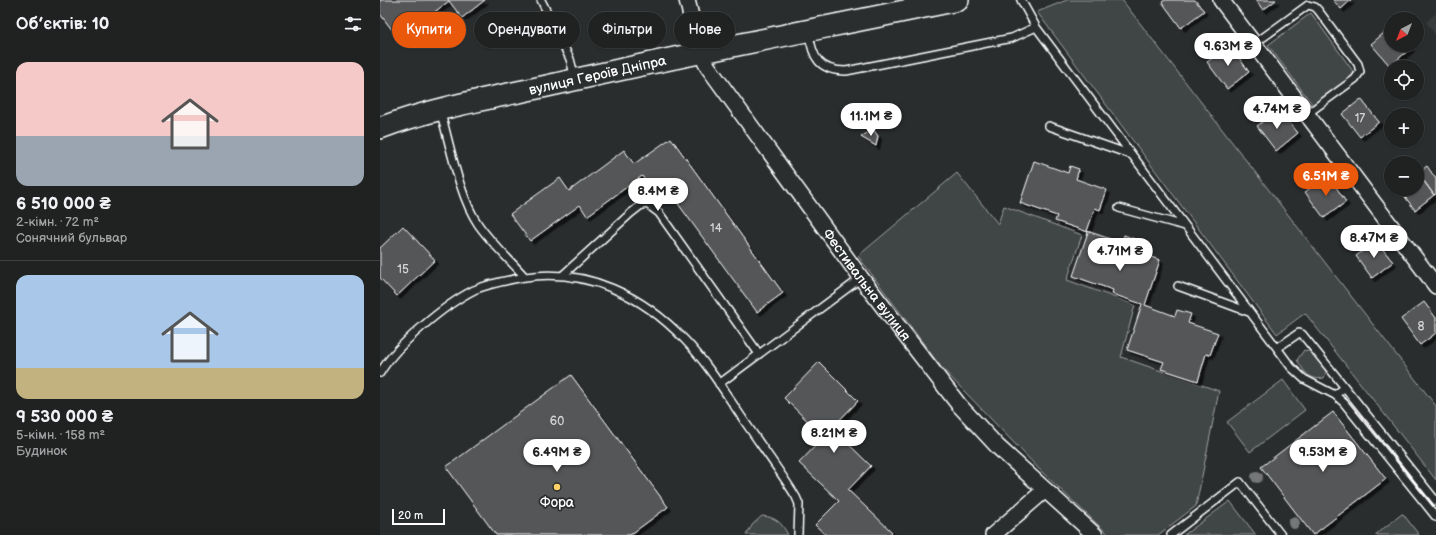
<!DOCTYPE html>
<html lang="uk">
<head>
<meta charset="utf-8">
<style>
	body { margin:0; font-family:"Balsamiq Sans",sans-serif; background:#2d2f2f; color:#f1f3f6; height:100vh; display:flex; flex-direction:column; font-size:15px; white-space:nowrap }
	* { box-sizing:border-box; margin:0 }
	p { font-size:13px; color:#a2a4a5 }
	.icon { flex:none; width:22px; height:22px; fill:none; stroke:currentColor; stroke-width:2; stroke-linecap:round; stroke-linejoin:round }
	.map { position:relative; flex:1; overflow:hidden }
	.sheet { display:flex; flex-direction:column; background:#202222; width:380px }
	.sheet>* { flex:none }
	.banner { position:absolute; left:12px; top:12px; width:380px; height:36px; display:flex; gap:8px }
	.needle { width:26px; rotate:222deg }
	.tools { position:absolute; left:1004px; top:12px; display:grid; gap:8px }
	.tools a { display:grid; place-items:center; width:40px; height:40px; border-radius:50%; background:#202222; box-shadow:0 1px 3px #0004,0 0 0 1px #3d3f40; font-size:20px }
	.scale { position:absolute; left:12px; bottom:10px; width:53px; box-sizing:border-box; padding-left:4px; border:2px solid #fff; border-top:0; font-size:11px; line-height:14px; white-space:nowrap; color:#fff; -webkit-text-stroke:3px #2a2d2e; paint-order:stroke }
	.price { position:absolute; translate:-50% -34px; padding:0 9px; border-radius:14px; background:#fff; color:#222; font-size:13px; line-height:26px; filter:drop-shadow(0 1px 2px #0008) }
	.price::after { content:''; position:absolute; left:50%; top:24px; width:12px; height:9px; margin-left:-6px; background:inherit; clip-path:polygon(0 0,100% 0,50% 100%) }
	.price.selected { background:#ea580c; color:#fff }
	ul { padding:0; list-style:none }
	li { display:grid; align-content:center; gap:8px; height:212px; padding:0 16px }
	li+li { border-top:1px solid #3d3f40 }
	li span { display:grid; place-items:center; height:124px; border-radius:12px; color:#555 }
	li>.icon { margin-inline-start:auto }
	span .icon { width:72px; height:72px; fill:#fffc; stroke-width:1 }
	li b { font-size:17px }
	h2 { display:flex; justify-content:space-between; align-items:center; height:48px; padding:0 16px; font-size:17px }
	.chip { padding:0 14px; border-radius:18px; background:#202222; box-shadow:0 1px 3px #0004,0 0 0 1px #3d3f40; font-size:14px; line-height:36px }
	.chip.selected { background:#ea580c; color:#fff }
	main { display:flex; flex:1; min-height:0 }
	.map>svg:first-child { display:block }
</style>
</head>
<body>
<main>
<section class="sheet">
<h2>Об’єктів: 10<svg class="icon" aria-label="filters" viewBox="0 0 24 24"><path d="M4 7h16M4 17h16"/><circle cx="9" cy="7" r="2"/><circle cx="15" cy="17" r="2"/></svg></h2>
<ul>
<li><span style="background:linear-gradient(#f6c9c9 60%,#9aa5b1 0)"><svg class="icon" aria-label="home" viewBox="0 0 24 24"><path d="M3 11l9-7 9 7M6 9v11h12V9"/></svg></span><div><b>6 510 000 ₴</b><p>2-кімн. · 72 m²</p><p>Сонячний бульвар</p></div></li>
<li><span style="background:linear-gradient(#a9c7e8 75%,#c2b280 0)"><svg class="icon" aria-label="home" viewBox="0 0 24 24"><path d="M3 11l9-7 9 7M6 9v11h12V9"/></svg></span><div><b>9 530 000 ₴</b><p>5-кімн. · 158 m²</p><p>Будинок</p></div></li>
</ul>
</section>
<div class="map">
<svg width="1056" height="535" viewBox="0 0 1056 535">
	<defs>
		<filter id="shadow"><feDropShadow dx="3.5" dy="3.5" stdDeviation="0" flood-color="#0009"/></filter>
	</defs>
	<rect width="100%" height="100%" fill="#2a2d2e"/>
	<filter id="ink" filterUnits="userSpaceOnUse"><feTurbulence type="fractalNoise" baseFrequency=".025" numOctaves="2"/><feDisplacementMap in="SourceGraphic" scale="8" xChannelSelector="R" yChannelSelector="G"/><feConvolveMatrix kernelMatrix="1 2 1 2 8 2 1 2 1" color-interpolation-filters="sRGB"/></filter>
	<g filter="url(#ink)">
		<path fill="#373a3b" d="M1056,13V36L1046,22Z"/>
		<path fill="#414445" stroke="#a0a2a2" d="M687,0H742L1056,406V480L925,313L897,334L657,12Z
			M931,13L975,74L933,105L888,45Z
			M577,173L618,224L624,206L702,235L687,280L755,305L741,357L839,391L816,506L778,535H729L661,471L561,367L478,256Z
			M924,350L936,353L947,369L944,378C929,381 924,371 917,360Z
			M903,380L925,410L870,452L847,422Z
			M850,501L876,535H804Z
			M1023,514L1039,535H995L1022,514Z
			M382,516C396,517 402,523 408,535H366L373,524Z"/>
		<path fill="#555758" stroke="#fff" filter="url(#shadow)" d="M0,0H105L82,18L69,1L19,39L0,14Z
			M785,0H815L824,11L801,28L782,2Z
			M876,0H896L883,10Z
			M953,0H971L961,9Z
			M1011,27V45H1028L1031,48L1010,66L991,44Z
			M850,45L869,72L847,89L827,62Z
			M981,99L999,122L980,137L962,114Z
			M899,109L918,133L896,151L877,126Z
			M493,129L498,136L496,146L481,137Z
			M291,138L403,293L377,312L280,179L270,187L262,176L207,216L200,205L150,241L130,214L180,178L189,191L244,150L254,164Z
			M654,161L688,173L690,166L699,169L696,179L727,190L720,210L715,208L707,231L742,243L744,235L757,240L753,251L780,260L765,305L795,316L797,310L811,314L808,323L838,333L830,355L826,354L818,381L781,369L784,362L747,350L762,304L732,294L733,290L693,276L708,232L675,221L677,216L640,203Z
			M1047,166L1056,179V194L1054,195L1038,173Z
			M1038,173L1054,195L1035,210L1019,189H1037Z
			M948,175L966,202L944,218L925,192Z
			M23,226L55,260L17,296L0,278V248Z
			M996,241L1013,262L992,278L976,256Z
			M1044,302L1056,318V333L1040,345L1021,319Z
			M439,362L478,401L452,428L491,466L468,490L512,532L509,535H446L435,525L459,501L419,463L444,437L404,398Z
			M191,375L288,507L250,535H116L66,467Z
			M953,412L1006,479L933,535L881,467Z"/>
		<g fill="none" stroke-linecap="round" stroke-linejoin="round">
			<defs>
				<path id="lane" d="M161,0L190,59L195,78
					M641,0L656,27L897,348
					M429,33C432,57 439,71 466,71L632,38L656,27
					M874,44L928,5L935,7L938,10L978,64L980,72L975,79L927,114
					M60,110C70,144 79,196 98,224C111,243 130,260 145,277C208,268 263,296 305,340C327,363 344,391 361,416C379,443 399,469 416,497L419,504L418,535
					M669,126L752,155
					M739,208L805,226
					M183,275L251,213L260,206L267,204L279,213L379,354
					M798,286L869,312
					M0,373C16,345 66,304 94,290C110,283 128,280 145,277
					M339,384L481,278
					M964,388L955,395L924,379L911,367L897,348L919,333L922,334L1056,501
					M955,395L964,403L1056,517
					M791,535L860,482L901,535"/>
				<g id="street">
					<path id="s1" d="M307,0L320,52L328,67L481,278L579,405L618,447L715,535"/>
					<path d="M841,0L1056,286"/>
					<path d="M613,535L665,490"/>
				</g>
				<g id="secondary">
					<path id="s2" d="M0,128C55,107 118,97 176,84C310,53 444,28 578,0"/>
				</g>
			</defs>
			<use href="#lane" stroke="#fff" stroke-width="10"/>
			<use href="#street" stroke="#fff" stroke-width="18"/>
			<use href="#secondary" stroke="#fff" stroke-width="24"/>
			<use href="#lane" stroke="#2a2d2e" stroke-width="7"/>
			<use href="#street" stroke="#2a2d2e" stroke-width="15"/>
			<use href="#secondary" stroke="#2a2d2e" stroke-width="21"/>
		</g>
		<g fill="#757778">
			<circle cx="877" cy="477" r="6"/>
			<circle cx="914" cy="523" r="6"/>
		</g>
	</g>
	<circle fill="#ffd166" stroke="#2a2d2e" stroke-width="1.5" cx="177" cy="487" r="4"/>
	<g text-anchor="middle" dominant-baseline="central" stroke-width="3.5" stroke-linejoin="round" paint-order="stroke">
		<g font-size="12" fill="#d4d5d5">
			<text x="980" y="118">17</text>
			<text x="336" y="228">14</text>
			<text x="23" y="269">15</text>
			<text x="1041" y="326">8</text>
			<text x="177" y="421">60</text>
		</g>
		<g font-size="14" fill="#fff" stroke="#2a2d2e">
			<text stroke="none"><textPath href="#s2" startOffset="224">вулиця Героїв Дніпра</textPath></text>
			<text stroke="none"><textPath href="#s1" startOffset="340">Фестивальна вулиця</textPath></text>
		</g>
		<g font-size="14" fill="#fff" stroke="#2a2d2e">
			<text x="177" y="502">Фора</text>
		</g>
	</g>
</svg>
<div class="tools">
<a><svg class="needle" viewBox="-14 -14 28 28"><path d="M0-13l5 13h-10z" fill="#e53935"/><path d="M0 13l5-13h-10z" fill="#a2a4a5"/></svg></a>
<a><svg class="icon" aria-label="locate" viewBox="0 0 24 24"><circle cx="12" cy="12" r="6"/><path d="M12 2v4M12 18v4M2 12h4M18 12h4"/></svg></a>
<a>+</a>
<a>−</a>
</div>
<div class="scale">20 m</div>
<b class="price" style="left:848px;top:67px">9.63M ₴</b>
<b class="price" style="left:897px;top:130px">4.74M ₴</b>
<b class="price" style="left:491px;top:137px">11.1M ₴</b>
<b class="price selected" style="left:946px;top:197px">6.51M ₴</b>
<b class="price" style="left:278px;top:212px">8.4M ₴</b>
<b class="price" style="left:994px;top:259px">8.47M ₴</b>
<b class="price" style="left:740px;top:272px">4.71M ₴</b>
<b class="price" style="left:454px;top:454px">8.21M ₴</b>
<b class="price" style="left:177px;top:473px">6.49M ₴</b>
<b class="price" style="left:943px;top:473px">9.53M ₴</b>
<div class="banner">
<a class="chip selected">Купити</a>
<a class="chip">Орендувати</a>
<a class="chip">Фільтри</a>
<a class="chip">Нове</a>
</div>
</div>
</main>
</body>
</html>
